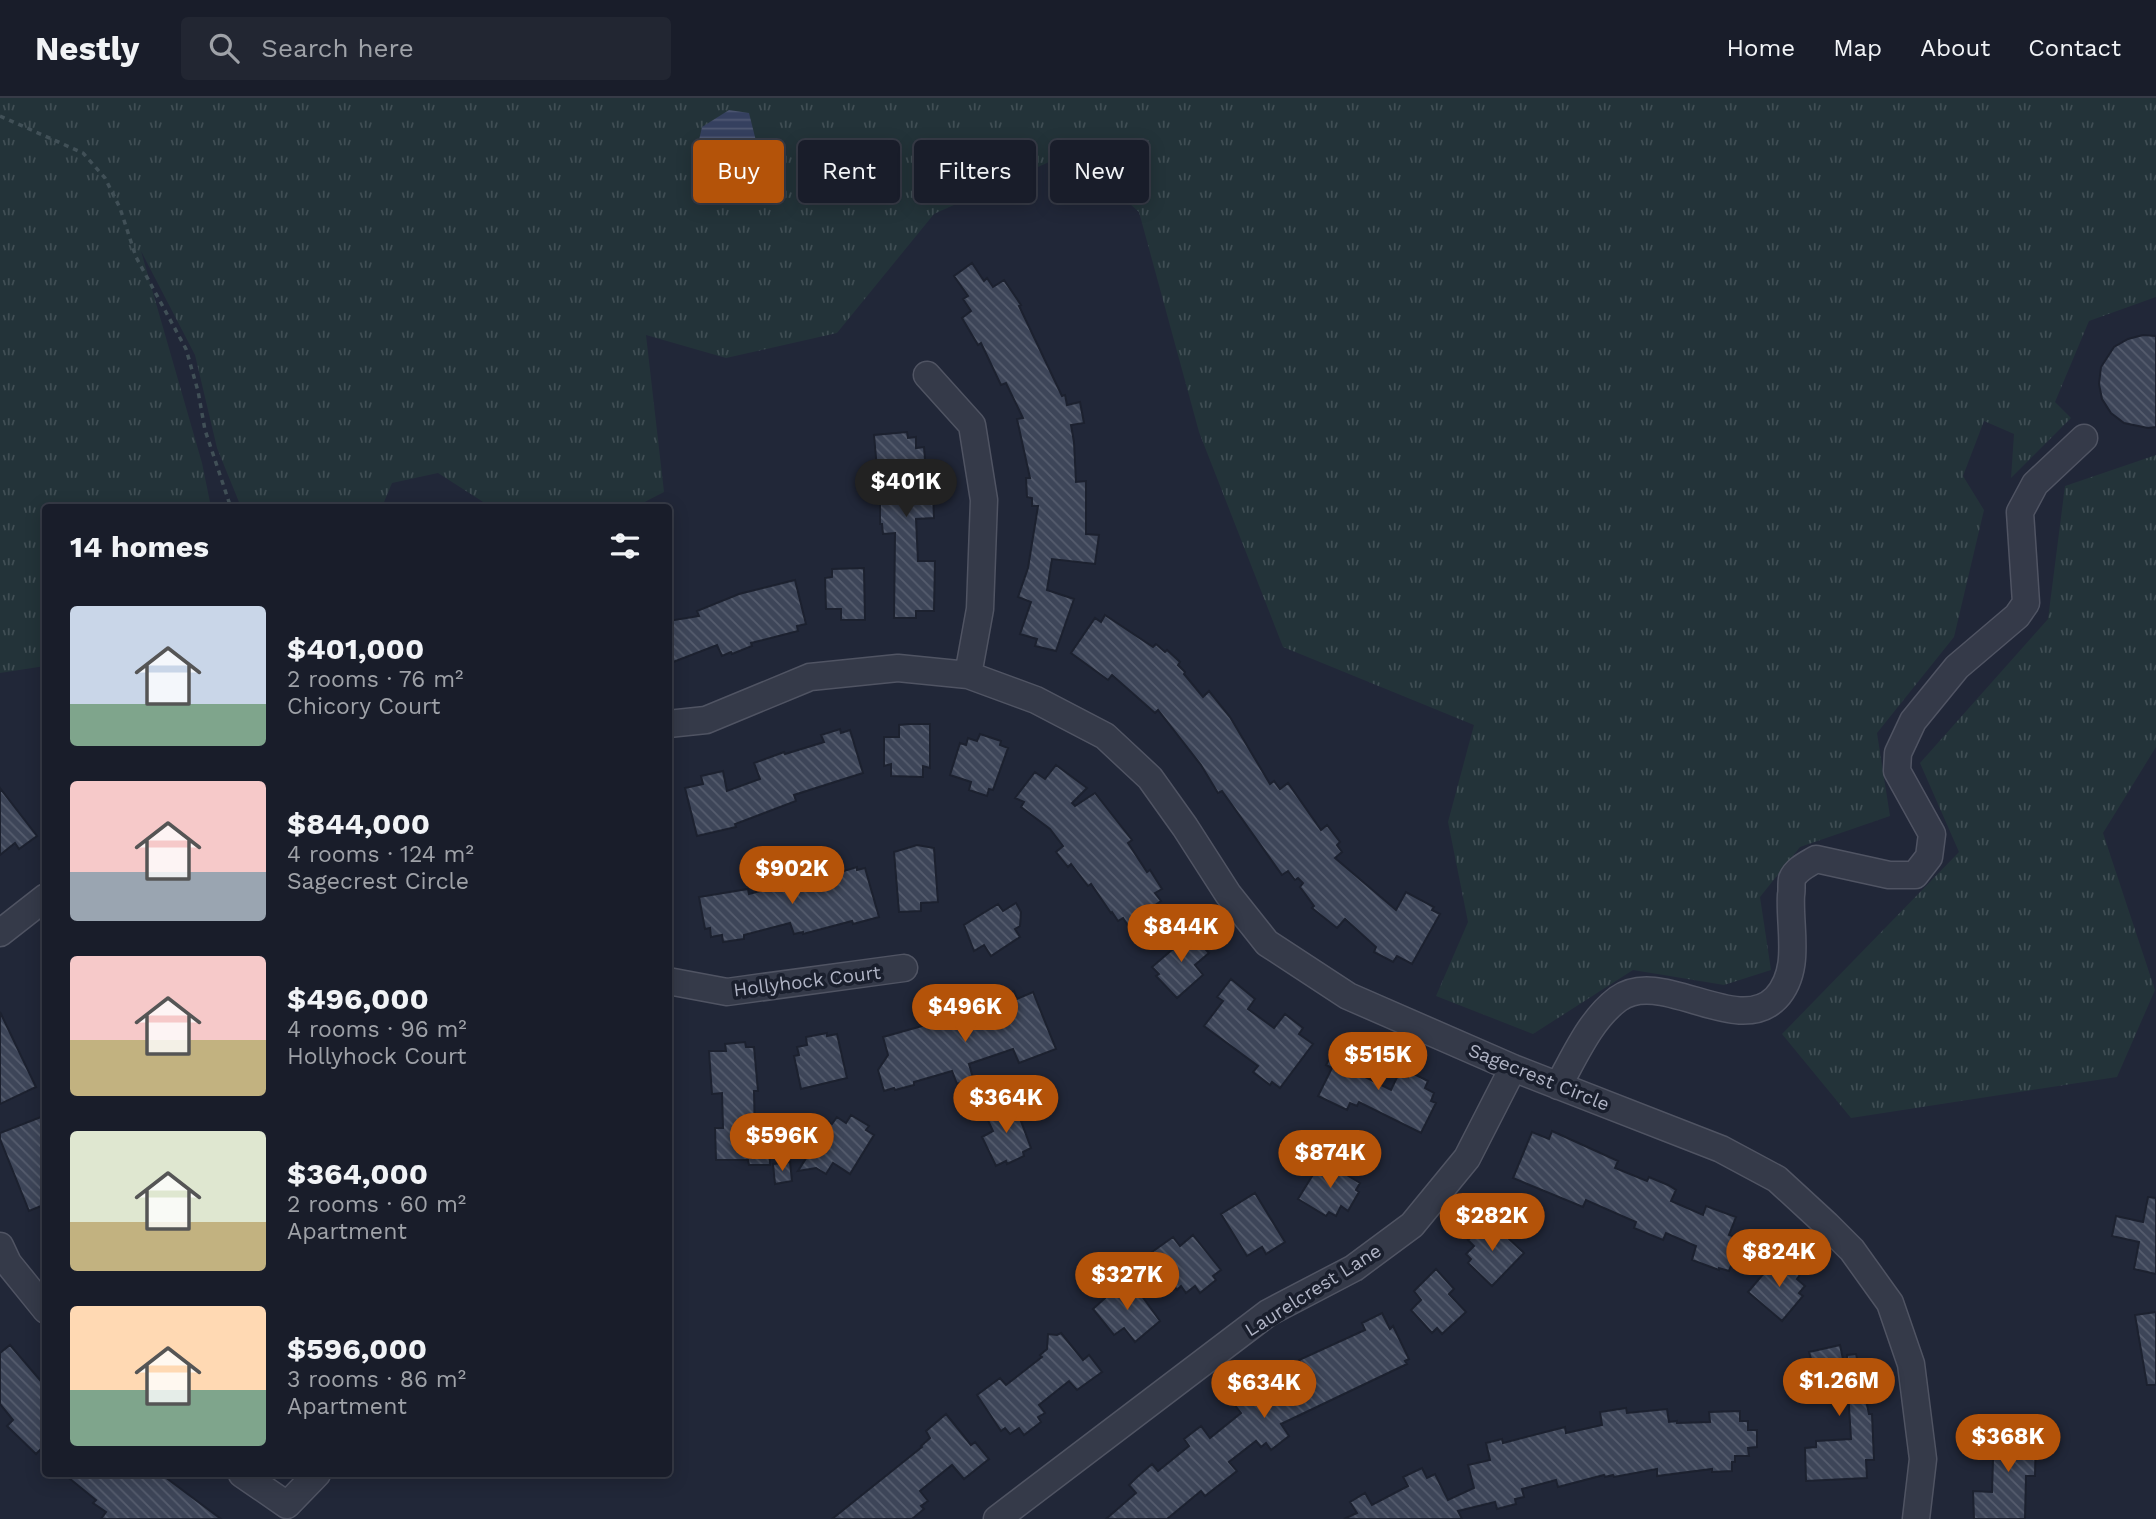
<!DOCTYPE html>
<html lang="en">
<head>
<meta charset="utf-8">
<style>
	body { margin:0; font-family:"Work Sans",sans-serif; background:#222632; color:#f1f3f6; height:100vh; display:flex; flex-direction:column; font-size:26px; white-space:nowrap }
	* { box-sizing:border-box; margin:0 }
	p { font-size:23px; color:#9fa2a8 }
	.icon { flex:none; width:38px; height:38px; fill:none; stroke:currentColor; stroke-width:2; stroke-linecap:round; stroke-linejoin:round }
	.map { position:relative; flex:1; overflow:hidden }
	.side { position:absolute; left:42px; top:406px; width:630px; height:973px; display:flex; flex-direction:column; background:#191d2a; border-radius:7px; box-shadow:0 4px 18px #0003,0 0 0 2px #373b47 }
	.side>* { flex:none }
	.guide { position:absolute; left:693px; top:42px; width:665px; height:63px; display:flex; gap:14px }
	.price { position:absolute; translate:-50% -60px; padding:0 16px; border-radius:24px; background:#b45309; color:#fff; font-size:23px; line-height:46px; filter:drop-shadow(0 2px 4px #0008) }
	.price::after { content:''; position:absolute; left:50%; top:42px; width:21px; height:16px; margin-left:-10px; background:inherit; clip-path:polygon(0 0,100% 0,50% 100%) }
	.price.on { background:#222; color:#fff }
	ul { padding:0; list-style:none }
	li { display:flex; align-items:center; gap:21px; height:175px; padding:0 28px }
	li span { display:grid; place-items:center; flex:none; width:196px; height:140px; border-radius:7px; color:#555 }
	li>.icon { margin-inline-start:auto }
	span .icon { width:84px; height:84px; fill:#fffc; stroke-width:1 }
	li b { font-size:30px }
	h2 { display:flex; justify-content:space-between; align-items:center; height:84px; padding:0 28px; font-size:30px }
	.chip { padding:0 24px; border-radius:7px; background:#191d2a; box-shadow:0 4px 18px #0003,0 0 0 2px #373b47; font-size:24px; line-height:63px }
	.chip.on { background:#b45309; color:#fff }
	header { display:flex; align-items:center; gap:42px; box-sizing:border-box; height:98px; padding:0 35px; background:#191d2a; border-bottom:2px solid #373b47 }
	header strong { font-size:33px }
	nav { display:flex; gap:38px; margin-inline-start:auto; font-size:24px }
	.search { width:490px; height:63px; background:#222632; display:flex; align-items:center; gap:18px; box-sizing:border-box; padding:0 24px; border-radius:7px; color:#9fa2a8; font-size:26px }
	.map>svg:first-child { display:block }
</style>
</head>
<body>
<header>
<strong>Nestly</strong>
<div class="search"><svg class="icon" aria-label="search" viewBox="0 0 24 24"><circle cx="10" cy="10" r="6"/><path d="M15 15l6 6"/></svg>Search here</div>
<nav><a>Home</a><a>Map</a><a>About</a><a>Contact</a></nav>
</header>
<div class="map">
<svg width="2156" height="1421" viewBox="0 0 2156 1421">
	<defs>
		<pattern id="grass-tufts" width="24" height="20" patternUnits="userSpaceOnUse" patternTransform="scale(1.75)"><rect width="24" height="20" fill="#233339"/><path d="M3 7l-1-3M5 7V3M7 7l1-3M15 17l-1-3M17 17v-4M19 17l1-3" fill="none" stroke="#404e54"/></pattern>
		<pattern id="water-rules" width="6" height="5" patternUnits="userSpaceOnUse" patternTransform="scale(1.75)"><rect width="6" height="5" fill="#35405f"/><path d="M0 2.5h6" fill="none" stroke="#505974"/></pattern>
		<pattern id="building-back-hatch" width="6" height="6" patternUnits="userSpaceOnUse" patternTransform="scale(1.75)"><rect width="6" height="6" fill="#3d4558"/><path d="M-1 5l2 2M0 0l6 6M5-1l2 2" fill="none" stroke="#565d6e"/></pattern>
	</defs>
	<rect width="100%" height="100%" fill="#212738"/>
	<path fill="url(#grass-tufts)" d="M0,0H2156V199L2089,223L2055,304L2071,320L2011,380L2014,336L1984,323L1963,378L1984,412L1954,539L1877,635L1890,718L1800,749L1760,799L1771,872L1724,887L1633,872L1533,936L1436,898L1468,824L1448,724L1474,627L1283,549L1199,334L1139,114L1071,54L934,116L837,235L726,260L646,237L664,394L635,409H491L438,375L392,385L382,409H241L217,350L195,257L141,153L202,365L211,409L46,410L45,568L0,575Z
		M2156,357V649L2103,735L2155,892L2117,979L1851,1020L1782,936L1959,754L1920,665L2048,521L2065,388Z"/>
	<path fill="url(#water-rules)" d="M729,12L749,15L756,43L754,67L743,75L723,72L699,42L702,29Z"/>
	<path fill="url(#building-back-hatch)" stroke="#1c212f" stroke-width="2" d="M972,165L984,183L987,180L993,189L1004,182L1021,207L1019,208L1062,298L1065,297L1067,307L1080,304L1084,325L1071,327L1074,344L1076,384L1086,383V436L1099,437L1095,466L1052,461L1047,492L1074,501L1056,553L1035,548L1037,541L1020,536L1031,504L1018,499L1028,470L1038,408H1032V400L1027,399L1026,380H1030L1017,321L1023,320L1006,285L1001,287L981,245L978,247L962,220L971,213L963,201L968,198L954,178Z
		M2143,237L2156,238V329L2148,330L2124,325L2111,315L2102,301L2099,286L2101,269L2114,249L2128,241Z
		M907,334L908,340L916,339V350L924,349L927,388H932L933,397L934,420L916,421L918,463H935L934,513H916V520H894L895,435L883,436L882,426H880V405L874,337Z
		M864,470L865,522H841V511H826L825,480L832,479V471Z
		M795,482L806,526L797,528L798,533L751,545L752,548L732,556L731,554L722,558L717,547L668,566V523L699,518L697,513L739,496Z
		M1105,517L1153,549L1156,546L1165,554L1167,552L1180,564L1178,567L1185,574L1184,576L1203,599L1209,593L1230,619L1270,686L1274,683L1280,691L1288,685L1321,732L1327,727L1340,744L1337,747L1342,754L1335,760L1396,812L1406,794L1434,809L1432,812L1440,816L1412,866L1397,858L1393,864L1374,854L1376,849L1345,821L1337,830L1312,810L1314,808L1300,789L1303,785L1298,780L1295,782L1288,773L1282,777L1222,693L1218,695L1201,667L1158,612L1155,615L1112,577L1108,582L1071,555L1095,520L1101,524Z
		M909,626H930V670L923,668V679L891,678V666L884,668V639H899V627Z
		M840,631L841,635L850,632L863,675L794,697L796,703L735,726L736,729L697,738L685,690L703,686L701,678L723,673L727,693L760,681L754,665L784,654L785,656L824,644L821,637Z
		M980,636L1001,643L1000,647L1008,650L993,692L989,691L987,698L969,692L971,684L950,677L960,645L966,647L968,640L977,643Z
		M1056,667L1087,690L1072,705L1075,708L1095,695L1132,742L1128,745L1147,774L1150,772L1162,791L1155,795L1161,803L1154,808L1157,812L1129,829L1123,820L1118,823L1112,814L1111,815L1091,786L1088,788L1071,766L1068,769L1056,754L1063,748L1050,731L1021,709L1024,704L1015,700L1035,674L1045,681Z
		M0,690L37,738L19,751L15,745L0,757Z
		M917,747L934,750L938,804L921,805V813L899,814L894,754Z
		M857,769V772L865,770L879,819L853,826L852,823L803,836V834L794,836L790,825L744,837V841L723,844L722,837L711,839L710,830L705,831L699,799L748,791L749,796L787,786L785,779L801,775L804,785Z
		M1016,805L1021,814L1020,828L1015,831L1020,839L991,858L984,847L974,853L964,827L998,806L1003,813Z
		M1187,832L1209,855L1195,867L1203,877L1177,900L1156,878L1159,876L1152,869L1174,850L1171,846Z
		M1231,881L1255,901L1248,911L1274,930L1285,916L1303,930L1299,936L1313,946L1280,990L1272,984L1270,987L1253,974L1258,968L1204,928L1223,903L1217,899Z
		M1014,893L1017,901L1033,894L1056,951L1019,965L1013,951L969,966L973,980L957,986L952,973L914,984V987L895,992L894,990L884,993L878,972L888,957L883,939L954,919L956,926L969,924L971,931L1000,919L993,902Z
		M0,914L36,989L0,1006Z
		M827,935V938L837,936L847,980L801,991L794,958L799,957L797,949L807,947L806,939Z
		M745,944L746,949H754L758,993H754L755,1036L767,1035V1045H769L770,1067H749L748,1062H716L715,1030H723L722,995L712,996L709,953H726L725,946Z
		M1336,948L1362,963L1357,973L1359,976L1391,992L1399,975L1408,979L1410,974L1428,983L1425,990L1434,995L1431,1003L1436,1005L1421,1035L1359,1004L1357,1008L1350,1005L1347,1012L1318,998L1332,970L1326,967Z
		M1014,1003L1024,1022L1021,1023L1031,1050L1023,1054L1024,1058L1007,1066L1006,1063L996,1068L982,1039L993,1033L985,1016Z
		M46,1017V1106L29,1113L0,1041V1035Z
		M851,1017L869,1028L866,1032L874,1037L850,1076L833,1065L826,1076L816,1070L798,1073L829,1024L832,1026L837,1019L846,1025Z
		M1552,1033L1618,1063L1615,1070L1647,1083L1649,1079L1668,1087L1676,1092L1671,1103L1703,1117L1706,1108L1736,1119L1729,1137L1741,1141L1729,1173L1719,1170V1172L1692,1162L1696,1148L1666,1135L1663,1142L1634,1130L1636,1124L1586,1102L1583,1109L1513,1080L1532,1034L1549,1041Z
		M1322,1062L1360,1085L1356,1092L1359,1094L1348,1113L1341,1108L1336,1118L1329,1114L1326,1118L1298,1101Z
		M790,1064L792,1083L775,1086L773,1066Z
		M1255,1095L1285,1144L1266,1156L1262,1149L1247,1158L1221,1116Z
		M2148,1099L2156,1100V1176L2134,1171L2139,1144L2112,1138L2116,1118L2143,1124Z
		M1492,1125L1524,1155L1492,1188L1468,1165L1471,1161L1466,1156L1474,1148L1468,1142L1483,1128L1486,1131Z
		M1193,1137L1221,1172L1213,1178L1216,1182L1200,1195L1195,1188L1186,1195L1181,1188L1177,1192L1157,1165L1158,1164L1152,1154L1173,1139L1180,1148Z
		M1776,1161L1783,1166L1786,1162L1801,1175L1797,1181L1805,1188L1799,1195L1803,1198L1782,1223L1748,1194Z
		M1436,1171L1454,1191L1449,1196L1466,1214L1442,1236L1437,1230L1432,1235L1411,1212L1421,1202L1414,1193Z
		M1131,1183L1160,1223L1135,1244L1124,1230L1114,1237L1093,1211L1116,1190L1118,1192Z
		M2156,1214V1287H2147L2135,1217Z
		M1382,1215L1390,1231L1393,1228L1409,1261L1405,1263L1407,1266L1281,1326L1289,1338L1271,1352L1266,1345L1261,1349L1256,1343L1229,1364L1237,1373L1205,1398L1201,1393L1167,1421H1106L1136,1395L1129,1387L1136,1380L1152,1366L1158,1373L1189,1348L1184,1341L1201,1328L1210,1340L1241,1315L1234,1306L1258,1285L1266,1296L1296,1282L1292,1274L1302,1269L1299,1262L1365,1232L1362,1225Z
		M1061,1235L1083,1262L1089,1257L1102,1274L1077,1292L1069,1283L1039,1307L1045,1315L1038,1319L1041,1324L1024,1337L1019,1330L1010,1336L1005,1330L1001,1333L977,1297L1000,1280L1006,1287L1042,1259L1040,1257L1047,1251L1048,1236L1057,1237Z
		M10,1247L46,1289V1346L36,1356L7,1328L13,1322L0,1306V1255Z
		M1840,1247L1843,1261H1847V1257L1856,1256L1869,1316H1872L1874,1362H1866L1867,1380L1806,1383L1805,1350L1816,1349V1343L1851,1341L1848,1293L1841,1294L1840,1288L1803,1295L1799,1277L1806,1276L1803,1263L1811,1261L1809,1254Z
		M1626,1310L1627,1315L1667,1311L1669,1324L1677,1323V1325L1710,1324L1709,1314L1740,1313V1323H1748V1332H1757V1349L1748,1350L1749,1358H1735V1364H1732V1373L1712,1374V1371L1657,1378V1371L1614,1379L1613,1377L1605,1379L1604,1377L1558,1389L1556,1382L1522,1391L1524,1399L1515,1401L1516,1406L1497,1411L1495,1404L1458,1413L1462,1421H1344L1357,1415L1350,1404L1365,1395L1372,1407L1408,1388L1403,1379L1422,1370L1427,1380L1435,1376L1448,1402L1474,1390L1468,1367L1490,1362L1486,1345L1502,1341L1503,1345L1565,1329L1566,1335L1602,1327L1600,1314Z
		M946,1316L971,1347L975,1344L989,1361L964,1381L952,1367L920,1393L928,1403L921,1408L924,1411L912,1421H832L922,1349L921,1348L930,1340L926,1333Z
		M2009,1328L2033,1329V1332H2036L2035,1378H2026L2025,1421H1974L1973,1393L1992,1394L1993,1361L1986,1360L1987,1340H1992V1331L2009,1332Z
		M64,1376H161L221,1421H101L106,1414L93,1405L96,1402Z"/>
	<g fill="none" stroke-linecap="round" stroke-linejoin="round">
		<defs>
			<path id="minor" d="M927,277L972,327L984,402L980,511L968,577
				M668,626L706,622L810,579L898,570L968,577L1036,602L1105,638L1150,680L1185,729L1228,796L1267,845L1348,898L1513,970L1721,1051L1777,1081L1827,1127L1852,1152L1890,1205L1911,1266L1923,1361L1916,1421
				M0,835L46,799
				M668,883L727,894L904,870
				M1558,988C1575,958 1590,922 1618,901C1661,869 1737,940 1776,900C1802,872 1789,831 1791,797C1792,793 1791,786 1792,781C1796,771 1808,766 1816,761L1889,777H1915L1929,759L1932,736L1897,673L1898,655L1913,623L1957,569L2017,518L2026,505L2020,414L2035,386L2084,340
				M0,1148L8,1165L46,1212
				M242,1376L287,1407L317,1376
				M997,1421L1268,1215L1354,1170L1412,1127L1467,1060L1513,970"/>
		</defs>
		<use href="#minor" stroke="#505463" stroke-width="29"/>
		<path stroke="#415057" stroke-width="3.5" stroke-dasharray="5 5" stroke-linecap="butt" d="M0,18L83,55L105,80L120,110L136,159L186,251L198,293L205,332L231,410"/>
		<use href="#minor" stroke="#353a49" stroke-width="26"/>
	</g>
	<g text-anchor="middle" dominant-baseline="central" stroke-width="7" stroke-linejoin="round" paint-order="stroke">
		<g font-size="19" fill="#b0b4c5" stroke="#1a1f2d">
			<text transform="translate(807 883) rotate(-7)">Hollyhock Court</text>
			<text transform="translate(1539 979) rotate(22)">Sagecrest Circle</text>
			<text transform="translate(1313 1192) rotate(-32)">Laurelcrest Lane</text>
		</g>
	</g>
</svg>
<b class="price on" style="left:906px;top:421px">$401K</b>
<b class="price" style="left:792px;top:808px">$902K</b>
<b class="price" style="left:1181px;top:866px">$844K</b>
<b class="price" style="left:965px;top:946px">$496K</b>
<b class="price" style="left:1378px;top:994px">$515K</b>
<b class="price" style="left:1006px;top:1037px">$364K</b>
<b class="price" style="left:782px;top:1075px">$596K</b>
<b class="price" style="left:1330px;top:1092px">$874K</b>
<b class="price" style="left:1492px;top:1155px">$282K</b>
<b class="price" style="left:1779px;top:1191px">$824K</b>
<b class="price" style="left:1127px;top:1214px">$327K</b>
<b class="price" style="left:1839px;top:1320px">$1.26M</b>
<b class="price" style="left:1264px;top:1322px">$634K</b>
<b class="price" style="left:2008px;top:1376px">$368K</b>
<div class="guide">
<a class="chip on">Buy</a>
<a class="chip">Rent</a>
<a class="chip">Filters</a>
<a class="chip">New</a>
</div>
<section class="side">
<h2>14 homes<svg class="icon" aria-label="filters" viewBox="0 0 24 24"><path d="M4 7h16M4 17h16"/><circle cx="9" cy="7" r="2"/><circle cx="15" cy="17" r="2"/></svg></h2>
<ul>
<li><span style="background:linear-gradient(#c9d6e8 70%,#7fa58c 0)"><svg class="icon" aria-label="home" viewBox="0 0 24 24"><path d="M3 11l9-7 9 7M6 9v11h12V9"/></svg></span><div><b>$401,000</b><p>2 rooms · 76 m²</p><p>Chicory Court</p></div></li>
<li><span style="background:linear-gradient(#f6c9c9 65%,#9aa5b1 0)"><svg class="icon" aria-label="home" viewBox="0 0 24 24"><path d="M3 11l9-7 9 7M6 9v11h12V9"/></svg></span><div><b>$844,000</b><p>4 rooms · 124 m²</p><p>Sagecrest Circle</p></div></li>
<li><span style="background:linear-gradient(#f6c9c9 60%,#c2b280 0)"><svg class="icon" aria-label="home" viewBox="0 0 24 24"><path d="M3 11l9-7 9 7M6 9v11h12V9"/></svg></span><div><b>$496,000</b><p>4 rooms · 96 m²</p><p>Hollyhock Court</p></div></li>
<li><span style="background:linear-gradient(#dfe7d0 65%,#c2b280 0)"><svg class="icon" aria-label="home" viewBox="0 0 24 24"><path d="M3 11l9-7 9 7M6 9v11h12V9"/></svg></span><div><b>$364,000</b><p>2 rooms · 60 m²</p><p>Apartment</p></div></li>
<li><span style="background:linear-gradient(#ffd9b3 60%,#7fa58c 0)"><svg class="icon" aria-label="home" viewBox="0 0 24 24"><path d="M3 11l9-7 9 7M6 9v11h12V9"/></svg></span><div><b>$596,000</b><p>3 rooms · 86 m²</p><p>Apartment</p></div></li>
</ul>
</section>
</div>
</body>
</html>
